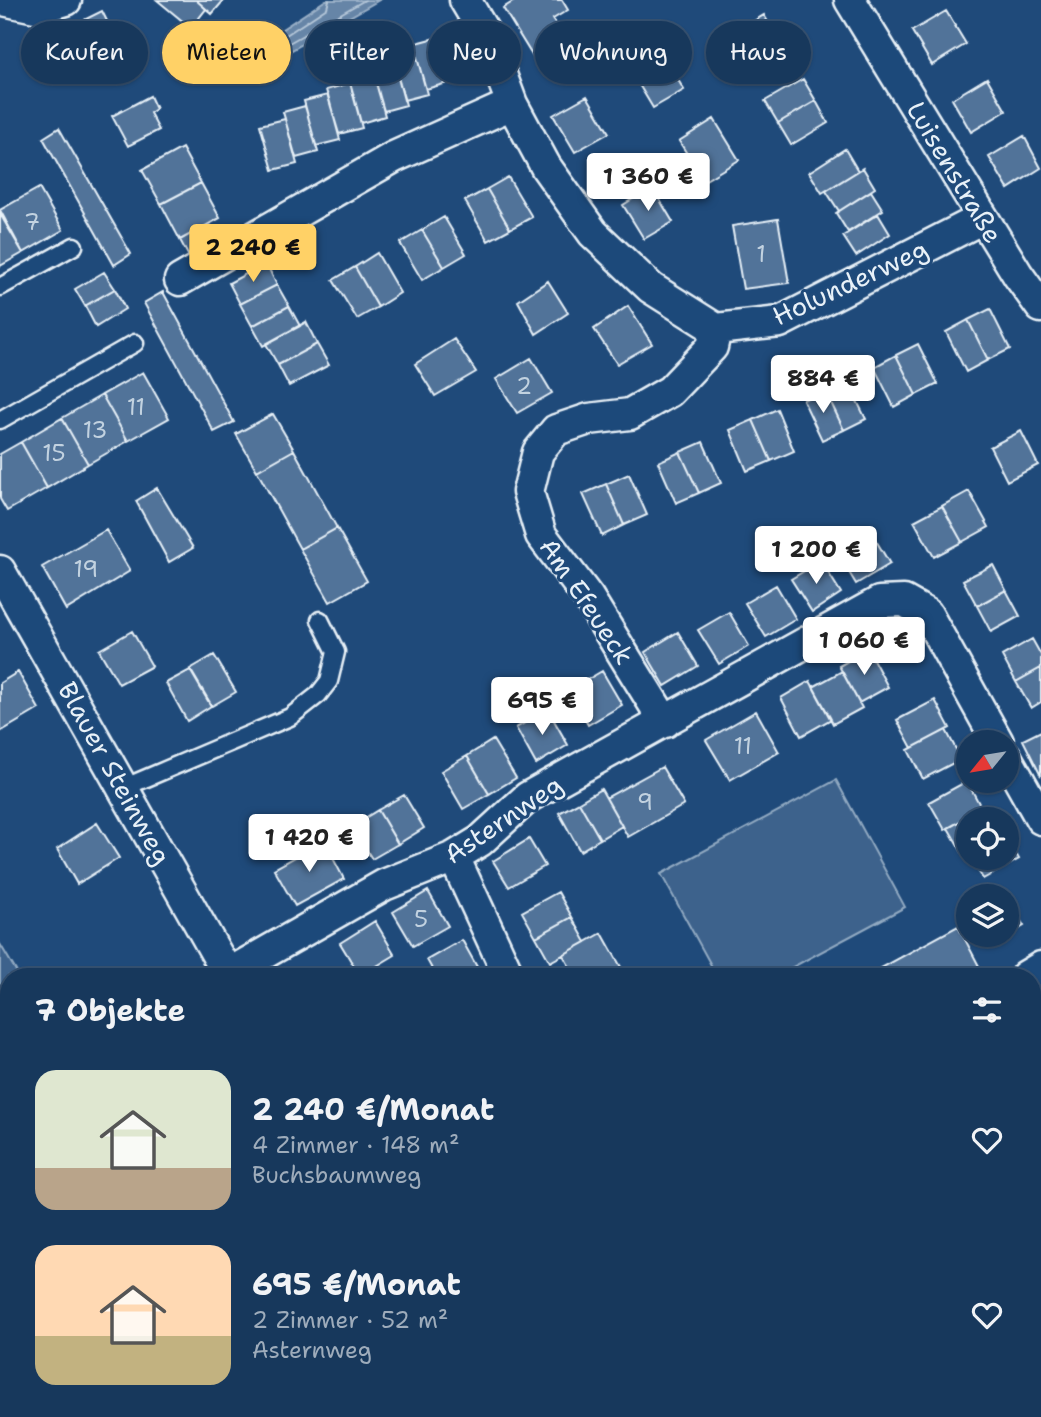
<!DOCTYPE html>
<html lang="de">
<head>
<meta charset="utf-8">
<style>
	body { margin:0; font-family:"Shantell Sans",sans-serif; background:#203f62; color:#f1f3f6; height:100vh; display:flex; flex-direction:column; font-size:26px; white-space:nowrap }
	* { box-sizing:border-box; margin:0 }
	p { font-size:23px; color:#9eacbb }
	.icon { flex:none; width:38px; height:38px; fill:none; stroke:currentColor; stroke-width:2; stroke-linecap:round; stroke-linejoin:round }
	.map { position:relative; flex:1; overflow:hidden }
	.side { position:absolute; left:0px; top:968px; width:1041px; height:450px; display:flex; flex-direction:column; background:#17385c; border-radius:28px 28px 0 0; box-shadow:0 2px 5px #0004,0 0 0 2px #365272 }
	.side>* { flex:none }
	.hud { position:absolute; left:21px; top:21px; width:999px; height:63px; display:flex; gap:14px }
	.needle { width:46px; rotate:240deg }
	.fabs { position:absolute; left:956px; top:730px; display:grid; gap:14px }
	.fabs a { display:grid; place-items:center; width:63px; height:63px; border-radius:50%; background:#17385c; box-shadow:0 2px 5px #0004,0 0 0 2px #365272; font-size:35px }
	.price { position:absolute; translate:-50% -60px; padding:0 16px; border-radius:7px; background:#fff; color:#222; font-size:23px; line-height:46px; filter:drop-shadow(0 2px 4px #0008) }
	.price::after { content:''; position:absolute; left:50%; top:42px; width:21px; height:16px; margin-left:-10px; background:inherit; clip-path:polygon(0 0,100% 0,50% 100%) }
	.price.current { background:#ffd166; color:#111 }
	ul { padding:0; list-style:none }
	li { display:flex; align-items:center; gap:21px; height:175px; padding:0 35px }
	li span { display:grid; place-items:center; flex:none; width:196px; height:140px; border-radius:21px; color:#555 }
	li>.icon { margin-inline-start:auto }
	span .icon { width:84px; height:84px; fill:#fffc; stroke-width:1 }
	li b { font-size:30px }
	h2 { display:flex; justify-content:space-between; align-items:center; height:84px; padding:0 35px; font-size:30px }
	.tag { padding:0 24px; border-radius:32px; background:#17385c; box-shadow:0 2px 5px #0004,0 0 0 2px #365272; font-size:24px; line-height:63px }
	.tag.current { background:#ffd166; color:#111 }
	.map>svg:first-child { display:block }
</style>
</head>
<body>
<div class="map">
<svg width="1041" height="1417" viewBox="0 0 1041 1417">
	<rect width="100%" height="100%" fill="#1f4a7a"/>
	<filter id="ink" filterUnits="userSpaceOnUse"><feTurbulence type="fractalNoise" baseFrequency=".0143" numOctaves="2"/><feDisplacementMap in="SourceGraphic" scale="14" xChannelSelector="R" yChannelSelector="G"/><feConvolveMatrix kernelMatrix="1 2 1 2 8 2 1 2 1" color-interpolation-filters="sRGB"/></filter>
	<g filter="url(#ink)">
		<path fill="#3c628c" stroke="#92aac2" stroke-width="2" d="M836,780L905,907L776,976H717L661,874Z
			M0,944L19,976H9V1093L0,1101Z
			M9,1307V1409H182L187,1417H0V1313Z"/>
		<path fill="#6685a7" stroke="#9ab0c7" stroke-width="2" d="M326,0H379L276,59L247,70L240,57Z
			M9,1093V1307L0,1313V1101Z"/>
		<g fill="none" stroke-linecap="round" stroke-linejoin="round">
			<path stroke="#b4c6d8" stroke-width="2" d="M329,0L327,8L268,47L267,52H273L365,0"/>
		</g>
		<path fill="#517399" stroke="#e8f1f8" stroke-width="2" d="M157,0H196L206,9L191,28Z
			M196,0H224L212,14Z
			M516,0H562L568,10L553,19L566,40L535,60L503,8Z
			M102,11L116,39L90,52L76,24Z
			M946,11L966,44L932,65L912,31Z
			M764,15L776,36L739,59L726,38Z
			M776,36L789,57L751,80L739,59Z
			M439,37L451,82L426,89L413,44Z
			M84,38L98,67L78,77L64,49Z
			M657,45L684,90L653,108L626,63Z
			M415,50L427,94L404,100L392,56Z
			M393,60L406,105L384,111L371,66Z
			M373,71L385,116L361,123L349,78Z
			M987,78L1006,111L971,132L952,99Z
			M803,79L816,101L778,123L765,101Z
			M350,83L362,128L339,134L326,90Z
			M328,95L340,140L316,146L304,101Z
			M150,96L156,109L150,113L159,130L128,146L112,116Z
			M587,96L609,133L575,152L553,115Z
			M816,101L828,123L791,145L778,123Z
			M305,106L318,152L296,158L283,112Z
			M285,119L297,164L273,170L260,125Z
			M714,119L739,160L704,181L679,141Z
			M59,128L131,254L114,265L43,138Z
			M1024,136L1041,168L1008,189L989,157Z
			M182,148L201,183L161,204L142,170Z
			M845,149L858,171L822,193L809,172Z
			M863,168L875,188L839,211L826,191Z
			M508,177L532,217L510,229L487,189Z
			M201,183L220,218L180,240L161,204Z
			M652,187L673,222L644,239L623,205Z
			M39,188L63,230L23,253L0,210Z
			M487,189L510,229L488,241L465,201Z
			M871,191L883,210L848,232L836,213Z
			M0,214L23,253L0,266Z
			M878,214L890,234L856,256L843,236Z
			M444,217L466,254L444,267L422,230Z
			M778,219L789,283L743,289L732,226Z
			M200,229L208,244L188,255L180,240Z
			M422,230L444,267L422,280L400,243Z
			M377,253L400,293L378,307L355,267Z
			M266,263L277,285L240,304L229,283Z
			M355,267L378,307L357,319L333,280Z
			M104,272L115,289L85,306L75,289Z
			M548,281L568,313L536,334L518,301Z
			M277,285L289,306L252,326L240,304Z
			M115,289L125,309L96,327L85,306Z
			M163,292L234,422L214,432L144,303Z
			M289,306L300,326L263,346L252,326Z
			M628,306L652,344L617,364L594,329Z
			M990,309L1010,349L988,360L968,320Z
			M968,320L988,360L966,372L946,332Z
			M306,322L317,344L278,365L266,344Z
			M454,339L476,372L435,396L415,364Z
			M317,344L329,365L289,386L278,365Z
			M918,344L938,384L916,395L896,355Z
			M896,355L916,395L894,407L874,367Z
			M531,358L552,393L517,413L496,379Z
			M143,372L169,418L128,441L102,395Z
			M846,379L866,419L844,430L825,390Z
			M825,390L844,430L822,440L803,400Z
			M102,395L128,441L88,464L62,418Z
			M777,409L794,451L771,461L753,420Z
			M273,414L294,450L257,471L236,434Z
			M62,418L88,464L47,488L21,442Z
			M753,420L771,461L747,471L730,430Z
			M1021,431L1038,465L1007,481L990,447Z
			M21,442L47,488L7,511L0,499V454Z
			M703,442L721,483L699,493L680,452Z
			M294,450L337,528L300,549L257,471Z
			M680,452L699,493L676,503L658,462Z
			M629,474L647,515L624,525L606,484Z
			M606,484L624,525L602,536L583,494Z
			M157,488L193,548L169,562L136,501Z
			M969,491L989,527L962,542L942,506Z
			M942,506L962,542L934,557L914,521Z
			M337,528L367,581L330,602L300,549Z
			M869,529L890,564L856,584L835,549Z
			M106,530L130,571L66,610L42,567Z
			M821,561L841,593L812,612L791,579Z
			M993,565L1006,590L977,606L963,580Z
			M776,585L796,619L766,637L745,603Z
			M1006,590L1020,616L991,632L977,606Z
			M729,612L749,646L719,664L698,630Z
			M132,631L152,666L119,684L99,650Z
			M678,632L698,666L665,686L645,652Z
			M1032,639L1041,655V668L1016,682L1002,656Z
			M868,650L888,687L859,703L839,666Z
			M214,655L236,692L212,706L190,669Z
			M1041,668V702L1031,708L1016,682Z
			M190,670L211,706L187,721L166,683Z
			M602,671L622,705L588,725L568,691Z
			M842,671L862,708L833,724L813,687Z
			M18,672L39,709L0,732V683Z
			M810,681L831,719L801,736L781,698Z
			M935,700L950,728L912,748L897,720Z
			M548,710L568,745L536,764L516,728Z
			M756,711L779,752L730,780L706,740Z
			M946,730L961,759L923,779L908,750Z
			M1041,731V776L1023,740Z
			M493,740L516,778L489,794L467,756Z
			M467,756L489,794L463,809L441,771Z
			M662,767L684,805L628,837L606,798Z
			M967,781L982,809L945,830L929,802Z
			M601,789L622,826L600,839L579,802Z
			M404,795L424,828L398,844L378,810Z
			M579,802L600,839L580,851L559,813Z
			M986,807L992,819H968V849L962,852L948,828Z
			M378,810L398,844L372,859L352,826Z
			M97,823L119,858L77,884L57,849Z
			M1006,836L1019,859L983,879L971,858H1006Z
			M529,839L545,866L509,887L493,861Z
			M324,841L344,879L295,906L274,869Z
			M428,891L448,926L413,946L393,912Z
			M558,892L572,917L536,937L522,912Z
			M1006,898L1024,926L992,945L985,934H1006Z
			M572,917L586,942L550,962L536,937Z
			M375,921L395,955L360,976L340,943Z
			M958,926L979,966L960,976H886L881,968Z
			M602,933L626,976H575L563,955Z
			M462,940L481,974L436,976L427,960Z
			M1041,1037V1065L1032,1049V1041Z
			M1032,1049L1041,1065V1088L1032,1092Z
			M1041,1336V1364L1032,1369V1340Z
			M1041,1364V1393L1038,1395L1032,1386V1369Z
			M1041,1393V1417H1040L1032,1398Z
			M399,1409H424L429,1417H384Z
			M715,1409H733L738,1417H705L704,1415Z
			M733,1409H766L770,1417H738Z
			M766,1409H779L782,1415L770,1417Z
			M903,1409H938L942,1415L895,1417L893,1414Z"/>
		<g fill="none" stroke-linecap="round" stroke-linejoin="round">
			<defs>
				<path id="lane" d="M0,287L74,246
					M0,420L135,343
					M123,788L290,717L318,695L329,681L336,652L320,620"/>
				<path id="street" d="M3,0L40,8L66,0
					M465,0L487,37L512,104L546,167L593,233L651,288L716,329L780,322L983,218
					M850,0L1018,275L1041,307
					M180,280L394,157L512,104
					M0,571L229,976
					M665,722L588,597L541,535L528,492L538,452L556,430L589,419L630,414L670,391L712,347L716,329
					M1006,757L1041,819
					M454,857L509,976
					M228,974L384,885L454,857L480,841L528,797L879,602L904,601L927,614L998,742
					M1026,976L1041,967
					M1041,1239V1244
					M466,1409L471,1417
					M827,1409L833,1417
					M618,1417L633,1409"/>
			</defs>
			<use href="#lane" stroke="#e8f1f8" stroke-width="21"/>
			<use href="#street" stroke="#e8f1f8" stroke-width="35"/>
			<use href="#lane" stroke="#1f4a7a" stroke-width="16"/>
			<use href="#street" stroke="#1f4a7a" stroke-width="30"/>
		</g>
	</g>
	<g text-anchor="middle" dominant-baseline="central" stroke-width="6" stroke-linejoin="round" paint-order="stroke">
		<g font-size="23" fill="#c2d2e0">
			<text x="32" y="222">7</text>
			<text x="761" y="254">1</text>
			<text x="524" y="386">2</text>
			<text x="136" y="407">11</text>
			<text x="95" y="430">13</text>
			<text x="54" y="453">15</text>
			<text x="86" y="569">19</text>
			<text x="743" y="746">11</text>
			<text x="645" y="802">9</text>
			<text x="421" y="919">5</text>
		</g>
		<g font-size="26" fill="#e8f1f8" stroke="#1f4a7a">
			<text transform="translate(955 172) rotate(59)">Luisenstraße</text>
			<text transform="translate(850 282) rotate(-25)">Holunderweg</text>
			<text transform="translate(587 601) rotate(56)">Am Efeueck</text>
			<text transform="translate(115 773) rotate(61)">Blauer Steinweg</text>
			<text transform="translate(503 819) rotate(-34)">Asternweg</text>
		</g>
	</g>
</svg>
<div class="fabs">
<a><svg class="needle" viewBox="-14 -14 28 28"><path d="M0-13l5 13h-10z" fill="#e53935"/><path d="M0 13l5-13h-10z" fill="#9eacbb"/></svg></a>
<a><svg class="icon" aria-label="locate" viewBox="0 0 24 24"><circle cx="12" cy="12" r="6"/><path d="M12 2v4M12 18v4M2 12h4M18 12h4"/></svg></a>
<a><svg class="icon" aria-label="layers" viewBox="0 0 24 24"><path d="M12 4l9 5-9 5-9-5zM3 14l9 5 9-5"/></svg></a>
</div>
<b class="price" style="left:648px;top:213px">1 360 €</b>
<b class="price current" style="left:253px;top:284px">2 240 €</b>
<b class="price" style="left:823px;top:415px">884 €</b>
<b class="price" style="left:816px;top:586px">1 200 €</b>
<b class="price" style="left:864px;top:677px">1 060 €</b>
<b class="price" style="left:542px;top:737px">695 €</b>
<b class="price" style="left:309px;top:874px">1 420 €</b>
<div class="hud">
<a class="tag">Kaufen</a>
<a class="tag current">Mieten</a>
<a class="tag">Filter</a>
<a class="tag">Neu</a>
<a class="tag">Wohnung</a>
<a class="tag">Haus</a>
</div>
<section class="side">
<h2>7 Objekte<svg class="icon" aria-label="filters" viewBox="0 0 24 24"><path d="M4 7h16M4 17h16"/><circle cx="9" cy="7" r="2"/><circle cx="15" cy="17" r="2"/></svg></h2>
<ul>
<li><span style="background:linear-gradient(#dfe7d0 70%,#b9a48a 0)"><svg class="icon" aria-label="home" viewBox="0 0 24 24"><path d="M3 11l9-7 9 7M6 9v11h12V9"/></svg></span><div><b>2 240 €/Monat</b><p>4 Zimmer · 148 m²</p><p>Buchsbaumweg</p></div><svg class="icon" aria-label="heart" viewBox="0 0 24 24"><path d="M12 20l-8-8c-3-5 5-10 8-4 3-6 11-1 8 4z"/></svg></li>
<li><span style="background:linear-gradient(#ffd9b3 65%,#c2b280 0)"><svg class="icon" aria-label="home" viewBox="0 0 24 24"><path d="M3 11l9-7 9 7M6 9v11h12V9"/></svg></span><div><b>695 €/Monat</b><p>2 Zimmer · 52 m²</p><p>Asternweg</p></div><svg class="icon" aria-label="heart" viewBox="0 0 24 24"><path d="M12 20l-8-8c-3-5 5-10 8-4 3-6 11-1 8 4z"/></svg></li>
</ul>
</section>
</div>
</body>
</html>
